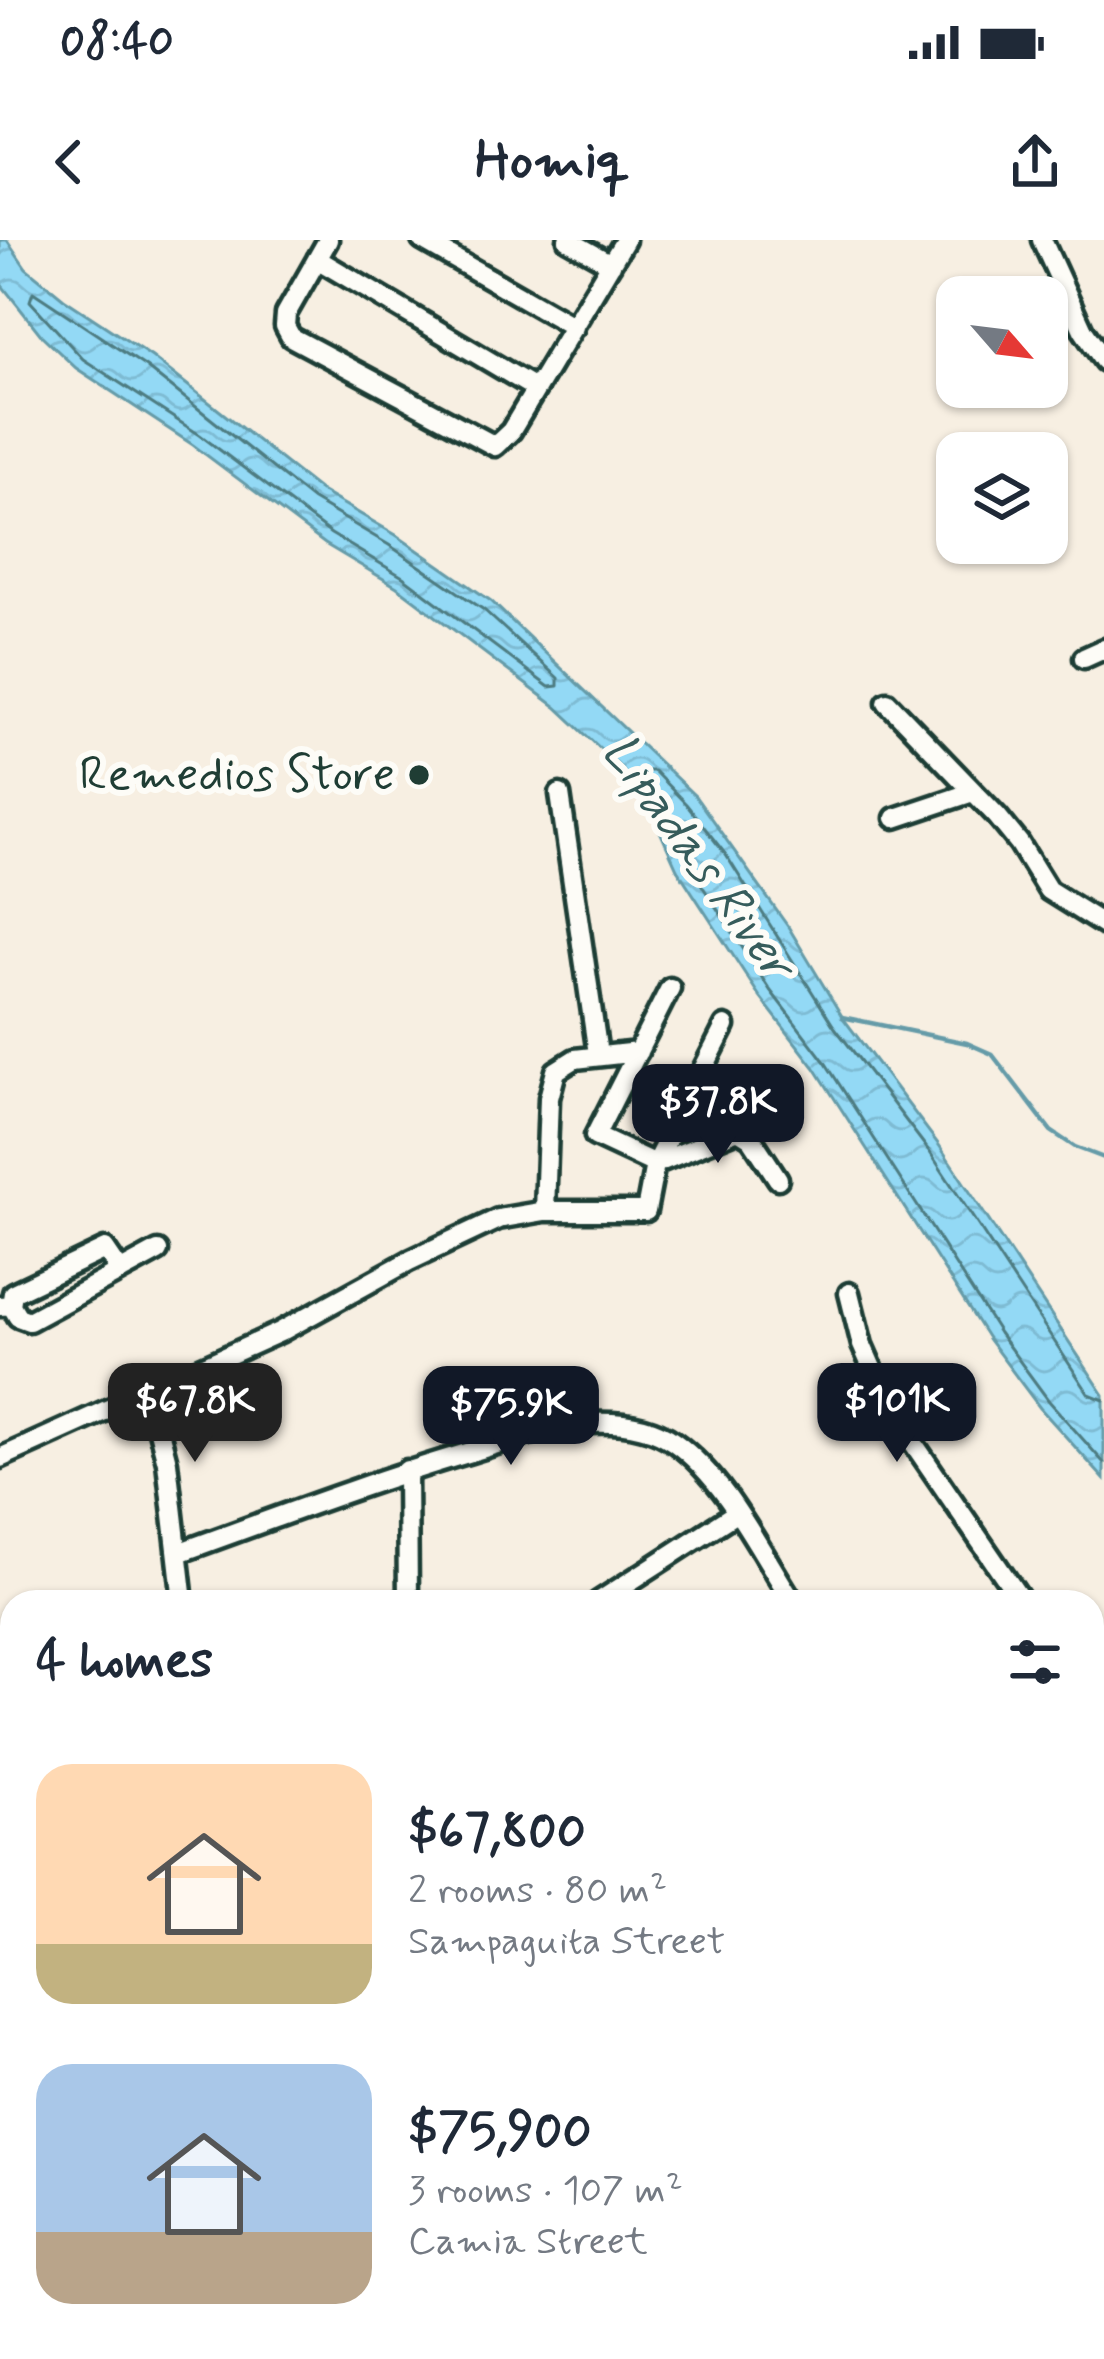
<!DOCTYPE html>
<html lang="en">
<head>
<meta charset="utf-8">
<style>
	body { margin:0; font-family:Mynerve,sans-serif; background:#f2f2f3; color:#1f2937; height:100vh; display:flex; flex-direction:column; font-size:45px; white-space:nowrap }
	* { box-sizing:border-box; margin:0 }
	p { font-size:39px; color:#747a83 }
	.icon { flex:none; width:66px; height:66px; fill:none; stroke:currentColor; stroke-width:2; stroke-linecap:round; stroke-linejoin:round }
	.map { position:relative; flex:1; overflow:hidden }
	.side { position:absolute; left:0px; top:1350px; width:1104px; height:771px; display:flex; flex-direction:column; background:#fff; border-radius:36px 36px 0 0; box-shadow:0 3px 9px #0004 }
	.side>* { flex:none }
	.needle { width:78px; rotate:118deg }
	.fabs { position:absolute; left:936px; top:36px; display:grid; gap:24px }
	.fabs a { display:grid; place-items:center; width:132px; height:132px; border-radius:24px; background:#fff; box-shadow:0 3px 9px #0004; font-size:60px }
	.price { position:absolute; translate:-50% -102px; padding:0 27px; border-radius:24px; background:#111827; color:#fff; font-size:39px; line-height:78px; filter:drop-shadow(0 3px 6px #0008) }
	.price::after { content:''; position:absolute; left:50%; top:72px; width:36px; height:27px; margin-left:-18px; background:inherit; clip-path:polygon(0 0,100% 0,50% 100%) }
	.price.on { background:#222; color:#fff }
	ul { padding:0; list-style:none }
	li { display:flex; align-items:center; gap:36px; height:300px; padding:0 36px }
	li span { display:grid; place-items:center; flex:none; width:336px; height:240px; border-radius:36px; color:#555 }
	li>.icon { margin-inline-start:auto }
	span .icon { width:144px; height:144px; fill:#fffc; stroke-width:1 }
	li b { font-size:51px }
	h2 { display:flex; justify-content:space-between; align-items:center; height:144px; padding:0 36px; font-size:51px }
	.status { display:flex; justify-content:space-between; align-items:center; height:84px; padding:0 60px; background:#fff; direction:ltr }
	.status svg { height:33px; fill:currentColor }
	header { display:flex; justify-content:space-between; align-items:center; height:156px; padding:0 36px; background:#fff; font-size:54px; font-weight:700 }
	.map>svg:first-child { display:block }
</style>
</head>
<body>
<div class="status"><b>08:40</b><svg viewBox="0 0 49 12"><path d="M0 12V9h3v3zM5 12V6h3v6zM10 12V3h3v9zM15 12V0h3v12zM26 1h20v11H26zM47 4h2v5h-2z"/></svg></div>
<header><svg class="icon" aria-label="back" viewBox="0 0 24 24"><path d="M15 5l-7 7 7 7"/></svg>Homiq<svg class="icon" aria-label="share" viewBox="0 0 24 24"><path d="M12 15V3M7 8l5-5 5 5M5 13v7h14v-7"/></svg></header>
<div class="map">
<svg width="1104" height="2119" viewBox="0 0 1104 2119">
	<defs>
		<pattern id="water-waves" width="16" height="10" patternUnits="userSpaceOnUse" patternTransform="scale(3)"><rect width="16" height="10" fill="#93d9f5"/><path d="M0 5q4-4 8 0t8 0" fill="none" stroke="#7ebbd3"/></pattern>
	</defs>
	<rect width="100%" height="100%" fill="#f7efe2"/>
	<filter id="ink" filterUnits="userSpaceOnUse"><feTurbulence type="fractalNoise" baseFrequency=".00833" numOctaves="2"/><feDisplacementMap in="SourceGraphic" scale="24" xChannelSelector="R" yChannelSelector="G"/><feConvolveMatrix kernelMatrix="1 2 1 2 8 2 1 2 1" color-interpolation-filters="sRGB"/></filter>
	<g filter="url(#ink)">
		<path fill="url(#water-waves)" stroke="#659ba8" stroke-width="3" d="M0,0H7L26,28L64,59L152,117L321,251L396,295L491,361L695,556L789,688L843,778L939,905L1104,1155V1239L1040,1168L989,1100L815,828L760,757L677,629L645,558L620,527L556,467L397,347L325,304L193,205L76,128L41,95L0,43Z"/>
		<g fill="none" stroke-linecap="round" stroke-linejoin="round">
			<path stroke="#4d7b81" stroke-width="3" d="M33,52L146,127L313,260L389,305L484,370L558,438V446L549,447L403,337L331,294L200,195L83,119L30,61Z
				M1104,1160L1089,1154L929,911L833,785L726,615L686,564L654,531H646L645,538L656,553L688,624L770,750L825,822L999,1093L1049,1161L1104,1223"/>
			<path stroke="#659ba8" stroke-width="4.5" d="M842,777L967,803L992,814L1051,891L1075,907L1104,918"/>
			<defs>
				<path id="minor" d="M328,0L286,74L285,86L291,97L495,206L511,191L625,0
					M422,0L574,87
					M568,0L611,24
					M1042,0L1083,90L1104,121
					M317,19L536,149
					M1084,418L1104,409
					M887,462L997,576L1019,603L1048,650L1104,685
					M560,554L598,814
					M895,578L973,552
					M670,748L595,896L655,924L738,890L751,898L778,939
					M545,971L549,858L556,831L575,819L638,812
					M849,1053L862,1105L890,1169L1022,1362
					M11,1065L13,1053L105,1009L120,1031
					M0,1066L11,1065L18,1077L29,1081L158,1011
					M149,1151L167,1222L183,1362
					M0,1218L280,1092L409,1021L498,979L545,971H646L655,924L725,786
					M407,1230L408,1362
					M178,1313C275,1278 372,1241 471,1212C506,1202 541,1188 577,1184C609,1181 647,1183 674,1202C726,1239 759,1309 793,1362
					M598,1362L736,1273
					M1092,1469L1104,1487
					M1092,1656L1104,1648
					M0,1878L12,1881
					M1092,1902L1104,1891
					M858,2109L889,2119
					M405,2119L408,2109
					M956,2119L960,2109"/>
				<path id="major" d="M1092,1439L1104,1429
					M0,2091L12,2095
					M37,2109L41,2119
					M69,2109L111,2119"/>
				<path id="highway" d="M0,1445L12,1557
					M72,2109L73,2119
					M141,2109L154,2119"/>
			</defs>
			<use href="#minor" stroke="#1f3d34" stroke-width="27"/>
			<use href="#major" stroke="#1f3d34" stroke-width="33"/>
			<use href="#highway" stroke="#1f3d34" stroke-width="39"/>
			<use href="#minor" stroke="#fdfcf7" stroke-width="18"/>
			<use href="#major" stroke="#f7e281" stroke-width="24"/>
			<use href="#highway" stroke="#f7e281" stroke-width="30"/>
		</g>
	</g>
	<circle fill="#1f3d34" stroke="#fdfcf7" stroke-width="4.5" cx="419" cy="535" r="12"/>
	<g text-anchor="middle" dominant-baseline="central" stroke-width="12" stroke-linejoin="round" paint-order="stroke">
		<g font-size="48" fill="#1f3d34" stroke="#fdfcf7" text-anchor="end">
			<text x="395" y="535">Remedios Store</text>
		</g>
		<g font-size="51" font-style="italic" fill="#365c5b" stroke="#fdfcf7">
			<text transform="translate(697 618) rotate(54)">Lipadas River</text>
		</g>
	</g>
</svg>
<div class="fabs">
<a><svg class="needle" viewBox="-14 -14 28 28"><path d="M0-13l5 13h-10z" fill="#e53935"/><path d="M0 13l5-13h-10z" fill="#747a83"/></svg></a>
<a><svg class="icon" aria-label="layers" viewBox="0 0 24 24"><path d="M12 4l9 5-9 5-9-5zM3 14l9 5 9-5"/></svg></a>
</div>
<b class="price" style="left:718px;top:926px">$37.8K</b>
<b class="price on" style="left:195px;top:1225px">$67.8K</b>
<b class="price" style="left:897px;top:1225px">$101K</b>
<b class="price" style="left:511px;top:1228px">$75.9K</b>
<section class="side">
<h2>4 homes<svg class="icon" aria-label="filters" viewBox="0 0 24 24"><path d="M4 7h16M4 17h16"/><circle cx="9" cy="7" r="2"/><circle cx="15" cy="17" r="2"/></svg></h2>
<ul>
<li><span style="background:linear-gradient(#ffd9b3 75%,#c2b280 0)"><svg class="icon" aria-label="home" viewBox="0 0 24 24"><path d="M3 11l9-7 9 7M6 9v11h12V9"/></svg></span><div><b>$67,800</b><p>2 rooms · 80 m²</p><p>Sampaguita Street</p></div></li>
<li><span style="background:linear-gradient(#a9c7e8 70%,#b9a48a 0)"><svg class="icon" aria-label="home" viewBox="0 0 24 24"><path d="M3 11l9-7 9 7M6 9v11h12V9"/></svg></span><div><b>$75,900</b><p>3 rooms · 107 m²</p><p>Camia Street</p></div></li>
</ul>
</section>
</div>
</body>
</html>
